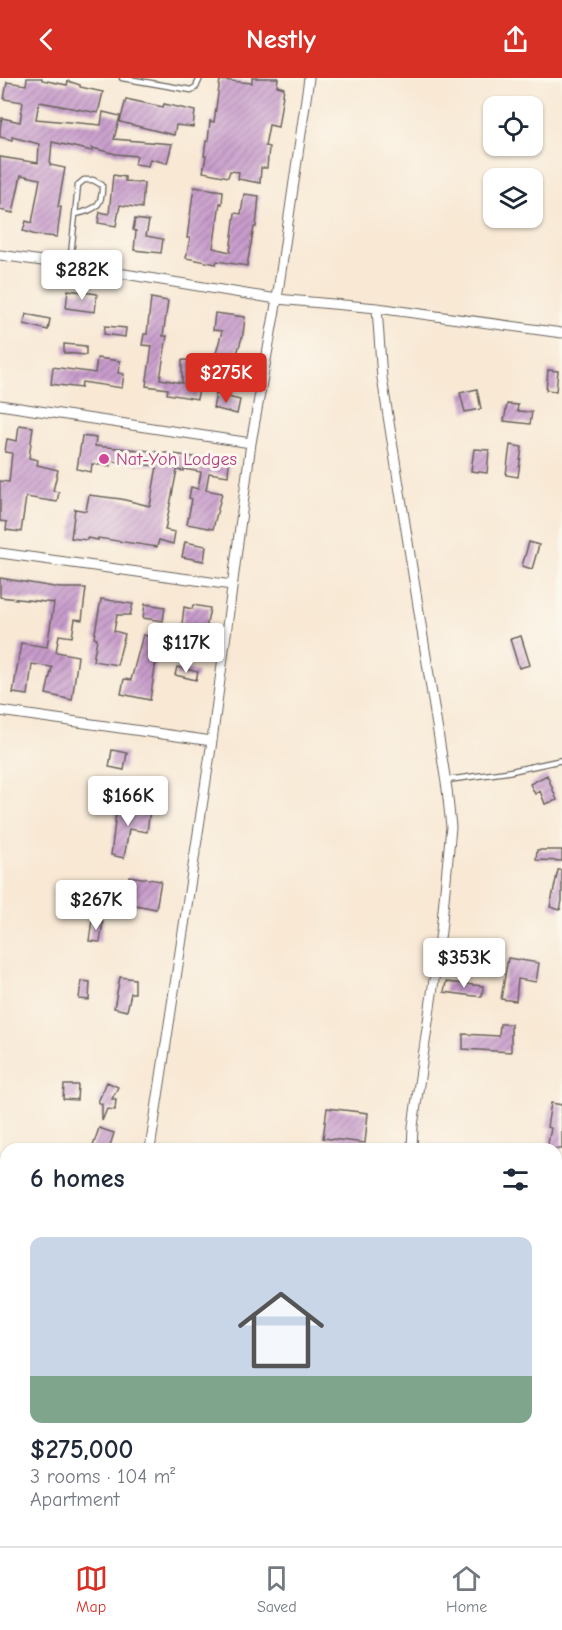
<!DOCTYPE html>
<html lang="en">
<head>
<meta charset="utf-8">
<style>
	body { margin:0; font-family:"Comic Neue",sans-serif; background:#f6f6f7; color:#1f2937; height:100vh; display:flex; flex-direction:column; font-size:22px; white-space:nowrap }
	* { box-sizing:border-box; margin:0 }
	p { font-size:20px; color:#747a83 }
	.icon { flex:none; width:33px; height:33px; fill:none; stroke:currentColor; stroke-width:2; stroke-linecap:round; stroke-linejoin:round }
	.map { position:relative; flex:1; overflow:hidden }
	.details { position:absolute; left:0px; top:1065px; width:562px; height:404px; display:flex; flex-direction:column; background:#fff; border-radius:18px 18px 0 0; box-shadow:0 2px 4px #0004 }
	.details>* { flex:none }
	.tools { position:absolute; left:483px; top:18px; display:grid; gap:12px }
	.tools a { display:grid; place-items:center; width:60px; height:60px; border-radius:12px; background:#fff; box-shadow:0 2px 4px #0004; font-size:30px }
	.price { position:absolute; translate:-50% -51px; padding:0 14px; border-radius:6px; background:#fff; color:#222; font-size:20px; line-height:39px; filter:drop-shadow(0 2px 3px #0008) }
	.price::after { content:''; position:absolute; left:50%; top:36px; width:18px; height:14px; margin-left:-9px; background:inherit; clip-path:polygon(0 0,100% 0,50% 100%) }
	.price.current { background:#d93025; color:#fff }
	ul { padding:0; list-style:none }
	li { display:grid; align-content:center; gap:12px; height:318px; padding:0 30px }
	li+li { border-top:2px solid #e0e1e3 }
	li span { display:grid; place-items:center; height:186px; border-radius:12px; color:#555 }
	li>.icon { margin-inline-start:auto }
	span .icon { width:108px; height:108px; fill:#fffc; stroke-width:1 }
	li b { font-size:26px }
	h2 { display:flex; justify-content:space-between; align-items:center; height:72px; padding:0 30px; font-size:26px }
	header { display:flex; justify-content:space-between; align-items:center; height:78px; padding:0 30px; background:#d93025; color:#fff; font-size:27px; font-weight:700 }
	.menu { display:flex; justify-content:space-around; align-items:center; height:84px; border-top:2px solid #e0e1e3; background:#fff; font-size:16px; color:#747a83 }
	.menu a { display:grid; justify-items:center; gap:3px }
	.menu .current { color:#d93025 }
	.map>svg:first-child { display:block }
</style>
</head>
<body>
<header><svg class="icon" aria-label="back" viewBox="0 0 24 24"><path d="M15 5l-7 7 7 7"/></svg>Nestly<svg class="icon" aria-label="share" viewBox="0 0 24 24"><path d="M12 15V3M7 8l5-5 5 5M5 13v7h14v-7"/></svg></header>
<div class="map">
<svg width="562" height="1468" viewBox="0 0 562 1468">
	<defs>
		<pattern id="building-hatch" width="6" height="6" patternUnits="userSpaceOnUse" patternTransform="scale(1.5)"><rect width="6" height="6" fill="#c89ccc"/><path d="M-1 1l2-2M0 6l6-6M5 7l2-2" fill="none" stroke="#a27ea5"/></pattern>
	</defs>
	<rect width="100%" height="100%" fill="#fbf7ec"/>
	<filter id="ink" filterUnits="userSpaceOnUse"><feTurbulence type="fractalNoise" baseFrequency=".0167" numOctaves="2"/><feDisplacementMap in="SourceGraphic" scale="12" xChannelSelector="R" yChannelSelector="G"/><feConvolveMatrix kernelMatrix="1 2 1 2 8 2 1 2 1" color-interpolation-filters="sRGB"/></filter>
	<filter id="wash" filterUnits="userSpaceOnUse"><feTurbulence type="fractalNoise" baseFrequency=".008" numOctaves="4" result="noise"/><feDisplacementMap in="SourceGraphic" scale="24" xChannelSelector="R" yChannelSelector="G"/><feGaussianBlur stdDeviation="1.35" result="paint"/><feColorMatrix in="noise" values="0 0 0 0 0 0 0 0 0 0 0 0 0 0 0 0 0 1.4 0 .05"/><feComposite in="paint" operator="in"/></filter>
	<g filter="url(#wash)">
		<rect width="100%" height="100%" fill="#f8e8d4"/>
		<g id="blocks">
			<path fill="url(#building-hatch)" d="M27,0H42V2L67,7L68,3L80,7V9L103,14L98,35L39,24L36,41L101,47L103,34L120,38L114,61L172,66L167,85L150,81L148,88L135,86L137,78L116,76L92,70V73L52,64L50,87L65,90L58,129H61L57,159L36,157L23,153L26,143L32,145L40,101L21,97L13,135L0,132V79L38,85L39,66L12,59V62L0,59V50L2,40L20,44L23,24L4,21L7,4L26,7Z
				M252,0H278L277,8L284,10L278,49L269,47L265,68L269,69L267,90H261L260,105L238,101L239,94L230,93L228,99L203,94L206,78H204L206,63H208L210,43L214,44L220,2L252,5Z
				M126,21L163,29L164,26L195,33L193,49L176,47L174,57L120,44Z
				M113,97L125,99V103L144,105L142,130L120,127L116,148L98,145L100,134L109,136Z
				M194,109L223,113L222,126L220,125L213,170L230,174L235,135L241,136L244,116L259,118L256,149H254L247,188L217,183L216,186L186,180L190,160H187Z
				M135,141L149,143L146,158L163,161L161,175L134,172L136,153L133,152Z
				M68,212L97,216L95,234L66,230Z
				M151,220L168,223L163,258H167L160,301L182,305V282L214,283L222,253L213,252L215,235L245,239L243,256L233,289H239L236,302L202,296L197,321L167,316L168,311L146,308L152,268L142,267L144,256H147Z
				M26,236L50,241L48,252L24,246Z
				M105,248L126,250L125,259L104,256Z
				M64,266L86,268V277L64,275Z
				M97,280L120,283L118,295L124,296L122,310L82,304L81,310L51,306L53,289L95,295Z
				M548,292L558,293L556,313L546,312Z
				M477,311L481,331L465,334L460,315Z
				M216,316L240,322L237,336L213,330Z
				M507,326L518,327L517,333L532,334L530,346L504,343Z
				M19,347L33,349L29,380L38,382L37,387L58,392L53,413L59,414L57,424L26,419L21,454L6,452L7,444L0,443V403L9,404L12,375L5,374L7,361L17,363Z
				M82,358L96,360L95,368L152,373L229,384L228,398L209,395L206,412L222,415L213,451L187,446L192,421L189,420L191,409L198,411L201,394L184,391V393L177,392L165,452L175,454L173,466L159,462L157,469L98,460V462L87,460V462L71,460L75,431L86,433L89,417L121,421L150,428L157,388L110,383V388L92,386L91,394L77,391Z
				M510,367L522,369L518,399L506,397Z
				M474,371L489,372L487,395L471,393Z
				M185,464L206,468L204,483L182,479Z
				M529,464L539,467L532,491L522,488Z
				M0,500L60,510H86L82,542L75,541L72,559L59,557L56,574L78,578L72,622L46,616L52,589L32,586L28,617L13,615L21,565L47,569L54,525L0,519Z
				M101,521L133,526L130,537H117L114,553L125,556L117,587L93,583L97,561L94,560Z
				M145,526L165,529L163,543L143,540Z
				M193,527L210,530L203,567L180,563L176,581L157,577L150,622L121,616L124,601L131,602L143,557L168,563L170,553L181,555L184,529L192,531Z
				M521,558L530,587L519,590L510,561Z
				M177,589L198,594L196,602L175,597Z
				M112,672L127,675L124,692L109,689Z
				M547,697L557,722L545,726L540,713L535,716L530,706Z
				M117,727L150,732L147,754L129,751L124,780L111,777Z
				M537,772H562V783L536,782Z
				M558,792H562V823L560,832L550,829Z
				M129,798L161,803L156,831L125,825Z
				M92,842L103,843L100,864L89,863Z
				M508,880L539,885L536,904L518,901L516,923L501,921Z
				M120,899L135,901V915H131L127,933L114,930Z
				M81,903L90,904L89,922L79,921Z
				M446,904L483,908L482,919L444,914Z
				M500,946H511V974L463,971V956L499,958Z
				M107,1004L118,1009L112,1021H116L115,1032L107,1031L102,1043V1026L98,1024Z
				M64,1007H78L77,1022L63,1021Z
				M551,1025L562,1027V1071H547L551,1050L547,1049Z
				M327,1030L368,1035L365,1065L323,1060Z
				M99,1050L114,1055L109,1071H92Z"/>
		</g>
	</g>
	<g filter="url(#ink)">
		<use href="#blocks" fill-opacity="0" stroke="#69635c" stroke-width="1.5"/>
		<g fill="none" stroke-linecap="round" stroke-linejoin="round">
			<defs>
				<path id="lane" d="M122,0L191,12L196,9L200,0
					M70,187L78,107L84,102H93L102,107C103,128 95,132 76,136
					M447,702L507,694L562,682"/>
				<path id="street" d="M0,177L70,187L277,221L377,230L562,255
					M377,230L382,300L447,711L451,749L441,853L413,1048L412,1071
					M0,327L251,365
					M0,475L232,507
					M0,633L212,663
					M150,1071L212,663L251,365L277,221L309,0"/>
				<path id="highway" d="M0,1102L6,1103
					M556,1185H562"/>
			</defs>
			<use href="#lane" stroke="#69635c" stroke-width="7"/>
			<use href="#street" stroke="#69635c" stroke-width="11"/>
			<use href="#highway" stroke="#69635c" stroke-width="20"/>
			<use href="#lane" stroke="#fff" stroke-width="4.5"/>
			<use href="#street" stroke="#fff" stroke-width="9"/>
			<use href="#highway" stroke="#fff" stroke-width="18"/>
		</g>
	</g>
	<circle fill="#d1479c" stroke="#fbf7ec" stroke-width="2" cx="104" cy="381" r="6"/>
	<g text-anchor="middle" dominant-baseline="central" stroke-width="6" stroke-linejoin="round" paint-order="stroke">
		<g font-size="18" fill="#b23c85" stroke="#fbf7ec" text-anchor="start">
			<text x="116" y="381">Nat-Yoh Lodges</text>
		</g>
	</g>
</svg>
<div class="tools">
<a><svg class="icon" aria-label="locate" viewBox="0 0 24 24"><circle cx="12" cy="12" r="6"/><path d="M12 2v4M12 18v4M2 12h4M18 12h4"/></svg></a>
<a><svg class="icon" aria-label="layers" viewBox="0 0 24 24"><path d="M12 4l9 5-9 5-9-5zM3 14l9 5 9-5"/></svg></a>
</div>
<b class="price" style="left:82px;top:223px">$282K</b>
<b class="price current" style="left:226px;top:326px">$275K</b>
<b class="price" style="left:186px;top:596px">$117K</b>
<b class="price" style="left:128px;top:749px">$166K</b>
<b class="price" style="left:96px;top:853px">$267K</b>
<b class="price" style="left:464px;top:911px">$353K</b>
<section class="details">
<h2>6 homes<svg class="icon" aria-label="filters" viewBox="0 0 24 24"><path d="M4 7h16M4 17h16"/><circle cx="9" cy="7" r="2"/><circle cx="15" cy="17" r="2"/></svg></h2>
<ul>
<li><span style="background:linear-gradient(#c9d6e8 75%,#7fa58c 0)"><svg class="icon" aria-label="home" viewBox="0 0 24 24"><path d="M3 11l9-7 9 7M6 9v11h12V9"/></svg></span><div><b>$275,000</b><p>3 rooms · 104 m²</p><p>Apartment</p></div></li>
</ul>
</section>
</div>
<nav class="menu">
<a class="current"><svg class="icon" aria-label="map" viewBox="0 0 24 24"><path d="M3 6l6-2 6 2 6-2v14l-6 2-6-2-6 2zM9 4v14M15 6v14"/></svg>Map</a>
<a><svg class="icon" aria-label="saved" viewBox="0 0 24 24"><path d="M7 4h10v16l-5-4-5 4z"/></svg>Saved</a>
<a><svg class="icon" aria-label="home" viewBox="0 0 24 24"><path d="M3 11l9-7 9 7M6 9v11h12V9"/></svg>Home</a>
</nav>
</body>
</html>
